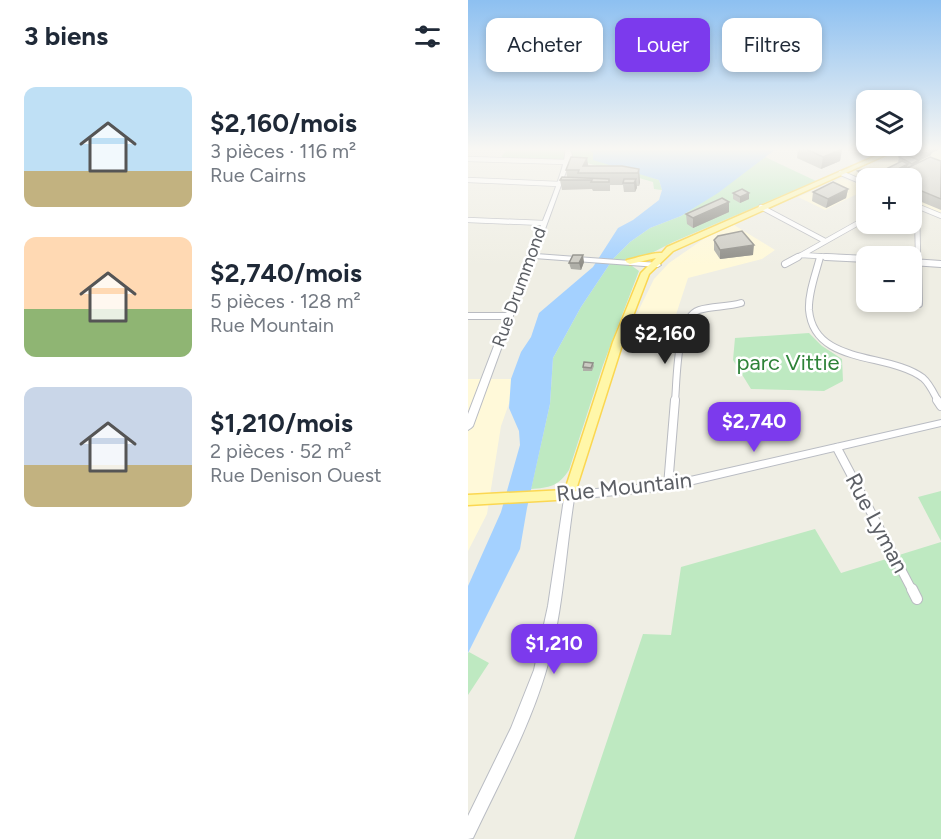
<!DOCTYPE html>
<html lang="fr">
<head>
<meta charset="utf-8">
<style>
	body { margin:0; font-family:Figtree,sans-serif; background:#f6f6f7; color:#1f2937; height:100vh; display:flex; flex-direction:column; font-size:22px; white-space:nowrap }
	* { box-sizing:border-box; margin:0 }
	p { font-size:20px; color:#747a83 }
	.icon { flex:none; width:33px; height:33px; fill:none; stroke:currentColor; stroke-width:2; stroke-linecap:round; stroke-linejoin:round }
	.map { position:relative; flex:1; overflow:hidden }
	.panel { display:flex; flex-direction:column; background:#fff; width:468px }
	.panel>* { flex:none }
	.hud { position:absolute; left:18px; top:18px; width:364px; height:54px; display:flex; gap:12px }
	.tools { position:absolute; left:388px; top:90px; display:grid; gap:12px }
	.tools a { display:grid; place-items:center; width:66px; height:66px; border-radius:12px; background:#fff; box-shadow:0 3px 9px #0003; font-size:30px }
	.price { position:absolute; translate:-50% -51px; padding:0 14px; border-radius:12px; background:#7c3aed; color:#fff; font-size:20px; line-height:39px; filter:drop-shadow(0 2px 3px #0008) }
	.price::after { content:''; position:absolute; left:50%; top:36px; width:18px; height:14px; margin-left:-9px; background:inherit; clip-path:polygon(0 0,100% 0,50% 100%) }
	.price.on { background:#222; color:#fff }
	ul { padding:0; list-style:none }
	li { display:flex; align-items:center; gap:18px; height:150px; padding:0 24px }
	li span { display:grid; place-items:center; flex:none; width:168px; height:120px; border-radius:12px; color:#555 }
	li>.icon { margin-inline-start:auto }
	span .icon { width:72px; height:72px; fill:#fffc; stroke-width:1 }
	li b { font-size:26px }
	h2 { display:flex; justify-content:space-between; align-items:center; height:72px; padding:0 24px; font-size:26px }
	.pill { padding:0 21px; border-radius:12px; background:#fff; box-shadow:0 3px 9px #0003; font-size:21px; line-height:54px }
	.pill.on { background:#7c3aed; color:#fff }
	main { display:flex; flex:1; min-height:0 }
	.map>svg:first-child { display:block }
</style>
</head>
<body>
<main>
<section class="panel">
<h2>3 biens<svg class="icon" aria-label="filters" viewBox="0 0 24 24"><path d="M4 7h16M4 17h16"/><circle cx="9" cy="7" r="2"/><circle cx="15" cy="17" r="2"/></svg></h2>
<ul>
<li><span style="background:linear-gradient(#bfe0f5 70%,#c2b280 0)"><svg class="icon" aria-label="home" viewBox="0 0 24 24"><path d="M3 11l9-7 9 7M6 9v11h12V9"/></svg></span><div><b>$2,160/mois</b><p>3 pièces · 116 m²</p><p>Rue Cairns</p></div></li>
<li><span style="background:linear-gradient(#ffd9b3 60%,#8fb573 0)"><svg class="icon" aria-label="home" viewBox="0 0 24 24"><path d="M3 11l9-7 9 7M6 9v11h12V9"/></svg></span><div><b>$2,740/mois</b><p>5 pièces · 128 m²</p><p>Rue Mountain</p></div></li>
<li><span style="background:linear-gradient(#c9d6e8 65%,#c2b280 0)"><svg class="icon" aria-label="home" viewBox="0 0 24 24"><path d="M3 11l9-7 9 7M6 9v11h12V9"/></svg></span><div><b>$1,210/mois</b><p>2 pièces · 52 m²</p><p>Rue Denison Ouest</p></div></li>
</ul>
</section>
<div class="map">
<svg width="473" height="839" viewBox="0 0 473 839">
	<rect width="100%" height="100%" fill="#efeee4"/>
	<path fill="#fff9d9" d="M432,149H473V216L444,203V178H399V183L376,173Z
		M374,178L399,187V189L357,210L330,197Z
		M266,225L307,250L294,259L220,278L201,336L159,334L186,279L201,263L237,238Z
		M0,379H43V398L33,426L19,514L0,551Z"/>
	<path fill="#bee9c1" d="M39,149H120L165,171L191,180L194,190L186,189L185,182L116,162L32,159Z
		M297,157L348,181L205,242L180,255L161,259L160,263L171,271L135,365L101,470C91,486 81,488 63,489L82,404L85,358L113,307L145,259L162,242L182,228L213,216L250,192Z
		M341,333L354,346L374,359L375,381L356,391L283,389L265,360L267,338Z
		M473,491V541L450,497Z
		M347,529L373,573L473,542V839H106L175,634L203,635L213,567Z
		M1,652L21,663L0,695V653Z"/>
	<path fill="#a4d1ff" d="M120,149H308L250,193L213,216L182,228L162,242L145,259L113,307L85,358L82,404L59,508L52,549L0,653V586L33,512L52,445L51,431L41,408L43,379L53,352L63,337L71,313L125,267L150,228L165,220L191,200L194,190L191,180L125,160V153Z"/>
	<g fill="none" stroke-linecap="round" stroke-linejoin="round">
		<defs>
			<path id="street-far3" d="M0,159L98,162
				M373,173L399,184
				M0,180L91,184
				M444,204L473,216
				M449,206L450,258
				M293,207L357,241
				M0,220L75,223
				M333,255L383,258
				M328,258L399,218"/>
			<path id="street-far2" d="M352,257C348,273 340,293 341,310C346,366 421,352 455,378C462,384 466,394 470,401
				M358,257L399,259
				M450,257L451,304
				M444,262L473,264
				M317,264L330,257
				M0,316H41
				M207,401C209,381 208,317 231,310C244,306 260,307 273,303"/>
			<path id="street-far1" d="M469,400L473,406
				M369,448L444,590
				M200,486L207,400"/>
			<path id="street" d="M444,589L449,599"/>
			<path id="secondary" d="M97,149H102L104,155L68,254L190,263L193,265L190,267L66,258L5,426L3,428L0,430V414L60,257L59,256L61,254C69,235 100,164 97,149Z
				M473,420V426L200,490L106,499C97,556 95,615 78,671C61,729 31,783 5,838L0,839V816L43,728L66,670L80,606L97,492L200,482Z"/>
			<path id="primary" d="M424,149H431L205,251L181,274L155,342L105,499L0,505V495L97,490L145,342L173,273L188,258L162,264L158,262L159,260C169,258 185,252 194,253L199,247Z"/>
		</defs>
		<use href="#street-far3" stroke="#b9bbc1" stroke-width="6"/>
		<use href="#street-far2" stroke="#b9bbc1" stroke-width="8"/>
		<use href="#street-far1" stroke="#b9bbc1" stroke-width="10"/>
		<use href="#street" stroke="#b9bbc1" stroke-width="12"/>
		<use href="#secondary" stroke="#b9bcc3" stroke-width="2"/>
		<use href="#primary" stroke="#fbd751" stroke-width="3"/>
		<use href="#street-far3" stroke="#fff" stroke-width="4.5"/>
		<use href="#street-far2" stroke="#fff" stroke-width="6"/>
		<use href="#street-far1" stroke="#fff" stroke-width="8"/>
		<use href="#street" stroke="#fff" stroke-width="10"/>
		<use href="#secondary" fill="#fff" fill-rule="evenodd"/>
		<use href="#primary" fill="#fff7a9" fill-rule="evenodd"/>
	</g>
	<path fill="#afafa8" d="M330,148H373L374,149L372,161L353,169L329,158Z
		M443,148H471L470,150L463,153V155L451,161V162L473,161V210L444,198V178H421L417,177L420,168L430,163L431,157L440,156Z
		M120,166L171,169L172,182L171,186H169L167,192H156L155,185H142V191H125L124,189L94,190L92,180L99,177L98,170Z
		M390,171L405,174L404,177L399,179L390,174Z
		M380,189L378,198L358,208L344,201L345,192Z
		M265,193H281V199L272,203L265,199Z
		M261,212L225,228L219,224L218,214Z
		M246,240L285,255L252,259L246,250Z
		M116,262L113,270L103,269L101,263Z
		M125,363L126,366L124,371H115V367Z"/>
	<path fill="#8f8e88" d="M461,148H465L463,155L451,161L450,166L442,170L444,164L450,161L453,153Z
		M465,148H471L470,150L463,153Z
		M374,149L372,161L353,169L355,157Z
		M119,158L121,170L115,166Z
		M440,164L437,173H429L427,178H424L426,171Z
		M171,169L172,182L171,186L170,173Z
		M168,179L169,188L167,192L166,183Z
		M380,189L378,198L358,208L360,199Z
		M281,193V199L272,203V197Z
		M261,202V212L225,228V218Z
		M286,245L285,255L252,259V250Z
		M115,255L116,262L113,270L111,263Z"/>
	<path fill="#cccbc3" stroke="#8f8e88" stroke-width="1.5" d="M336,148H373L374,149L355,157Z
		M443,148H461L453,153L442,149Z
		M436,154L451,160L444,164L431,157Z
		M103,157L119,158L115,166H154L171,169L170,173H110L111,170H98Z
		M462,157L473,161V199L444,187V178H435L438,177L429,173Z
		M434,161L440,164L426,171L420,168Z
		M395,170L405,174L401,176L390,171Z
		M94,177L141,179V182H123L124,180H92Z
		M156,179H168L166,183H155Z
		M365,182L380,189L360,199L345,192Z
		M274,189L281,193L272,197L265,193Z
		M254,198L261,202L225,218L218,214Z
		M274,231L286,245L252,250L246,240L250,236Z
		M105,255H115L111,263H101Z
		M116,362L125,363L123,368L115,367Z"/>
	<linearGradient id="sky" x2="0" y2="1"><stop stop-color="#8dc0f1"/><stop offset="0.56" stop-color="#f8f7f3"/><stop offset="1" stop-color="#f8f7f3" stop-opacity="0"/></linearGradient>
	<rect width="473" height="266" fill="url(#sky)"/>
	<g text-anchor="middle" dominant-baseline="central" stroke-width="5" stroke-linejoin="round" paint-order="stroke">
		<g font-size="18" fill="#5c5f65" stroke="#fff">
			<text transform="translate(51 287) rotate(-70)">Rue Drummond</text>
		</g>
		<g font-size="22" fill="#2e8238" stroke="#fff">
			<text x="320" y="362">parc Vittie</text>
		</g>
		<g font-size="22" fill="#5c5f65" stroke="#fff">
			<text transform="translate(156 487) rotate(-6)">Rue Mountain</text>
			<text transform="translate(409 523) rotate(62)">Rue Lyman</text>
		</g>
	</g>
</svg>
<div class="tools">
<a><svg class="icon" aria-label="layers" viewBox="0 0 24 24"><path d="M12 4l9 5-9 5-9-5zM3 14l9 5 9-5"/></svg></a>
<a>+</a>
<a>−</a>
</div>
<b class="price on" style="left:197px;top:365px">$2,160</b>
<b class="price" style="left:286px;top:453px">$2,740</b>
<b class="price" style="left:86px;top:675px">$1,210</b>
<div class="hud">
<a class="pill">Acheter</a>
<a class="pill on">Louer</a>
<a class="pill">Filtres</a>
</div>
</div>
</main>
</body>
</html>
